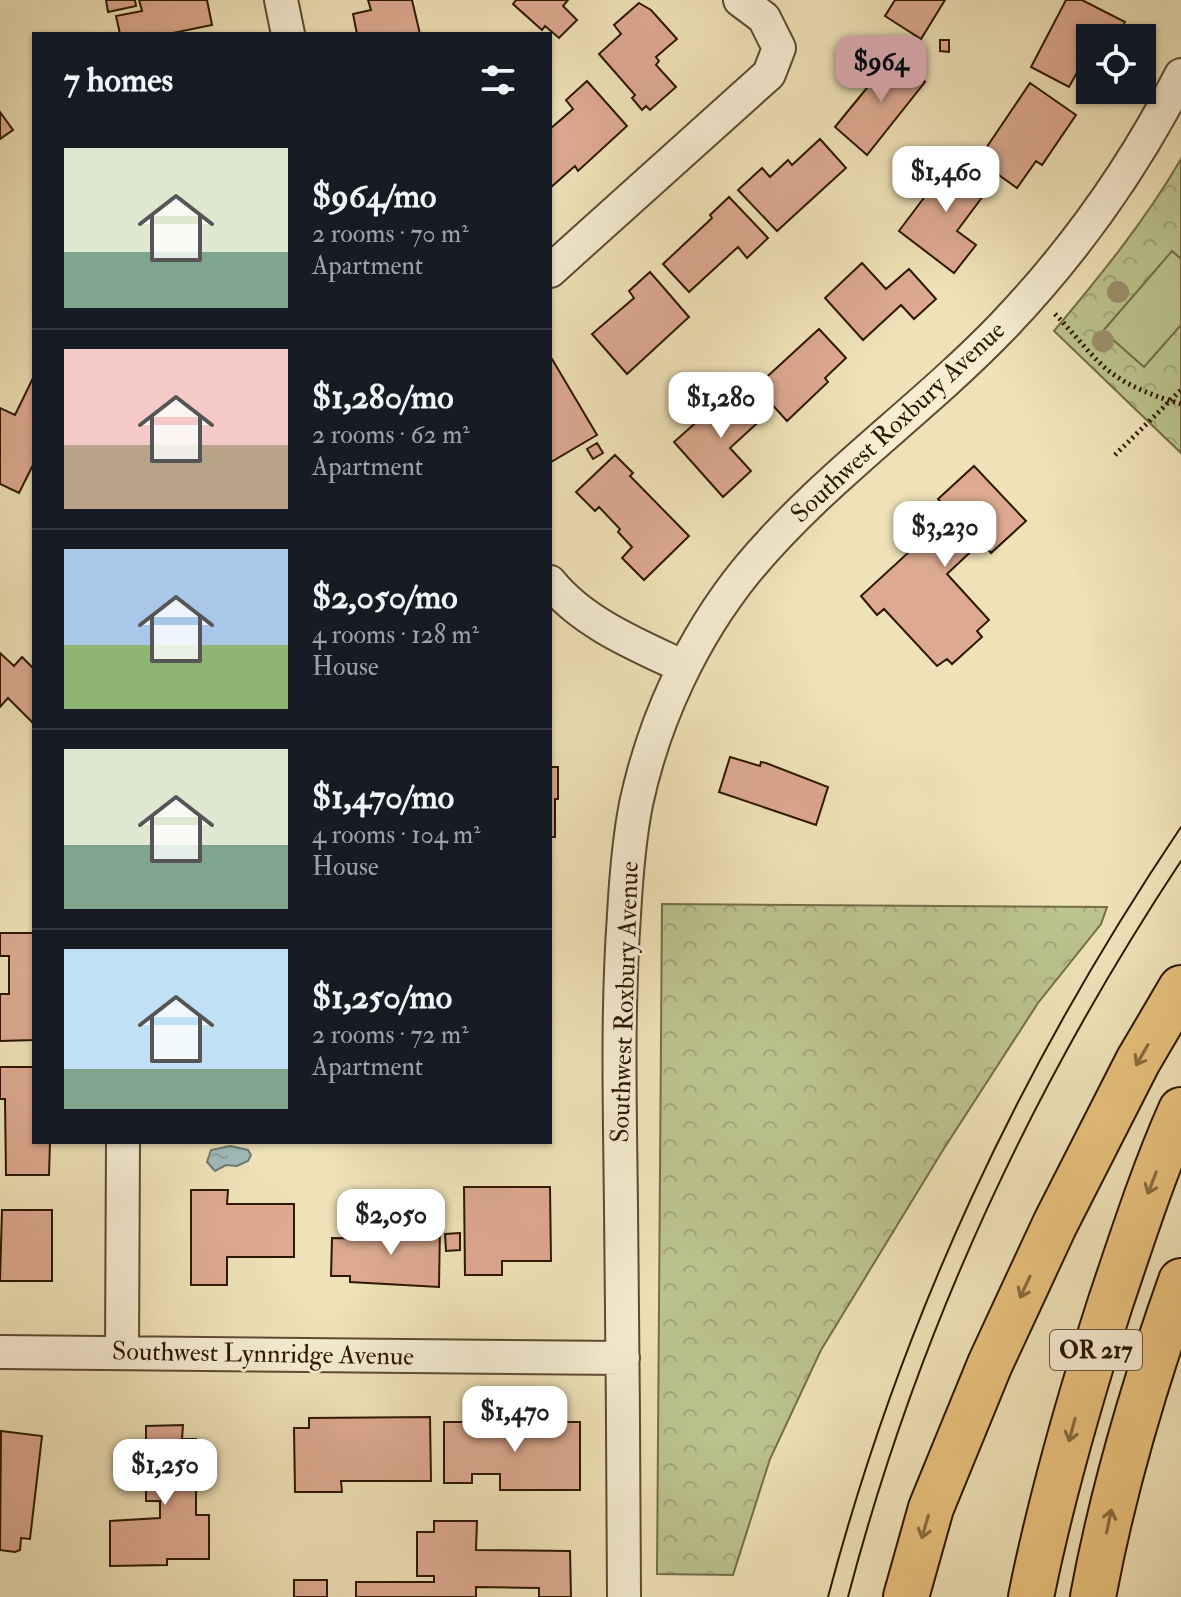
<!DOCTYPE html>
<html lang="en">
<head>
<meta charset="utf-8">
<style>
	body { margin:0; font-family:"IM FELL Double Pica",serif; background:#20242c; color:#f1f3f6; height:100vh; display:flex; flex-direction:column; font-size:30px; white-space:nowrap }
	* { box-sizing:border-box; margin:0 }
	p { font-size:26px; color:#9ea1a6 }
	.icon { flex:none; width:44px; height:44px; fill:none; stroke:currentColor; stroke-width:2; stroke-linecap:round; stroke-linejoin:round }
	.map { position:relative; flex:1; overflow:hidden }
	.drawer { position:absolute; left:32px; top:32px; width:520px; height:1112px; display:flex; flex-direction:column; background:#171b24; border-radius:0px; box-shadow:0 2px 6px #0004 }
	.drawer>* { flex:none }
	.controls { position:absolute; left:1076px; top:24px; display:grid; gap:16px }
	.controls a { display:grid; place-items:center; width:80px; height:80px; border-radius:0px; background:#171b24; box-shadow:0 2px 6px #0004; font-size:40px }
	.price { position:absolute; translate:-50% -68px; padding:0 18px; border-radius:16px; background:#fff; color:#222; font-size:26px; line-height:52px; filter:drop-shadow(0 2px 4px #0008) }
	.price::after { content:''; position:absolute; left:50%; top:48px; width:24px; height:18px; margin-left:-12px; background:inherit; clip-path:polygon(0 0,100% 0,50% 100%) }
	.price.on { background:#c59692; color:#111 }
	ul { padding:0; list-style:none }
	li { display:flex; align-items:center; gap:24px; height:200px; padding:0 32px }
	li+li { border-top:2px solid #363941 }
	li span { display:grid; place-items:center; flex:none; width:224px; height:160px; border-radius:0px; color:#555 }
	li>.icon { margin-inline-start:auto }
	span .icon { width:96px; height:96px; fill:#fffc; stroke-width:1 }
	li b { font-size:34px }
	h2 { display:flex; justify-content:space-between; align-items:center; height:96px; padding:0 32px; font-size:34px }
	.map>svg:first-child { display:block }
</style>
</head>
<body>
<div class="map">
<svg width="1181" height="1597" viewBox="0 0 1181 1597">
	<defs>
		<pattern id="forest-crowns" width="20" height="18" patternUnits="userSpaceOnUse" patternTransform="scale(2)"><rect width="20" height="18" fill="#bbc38e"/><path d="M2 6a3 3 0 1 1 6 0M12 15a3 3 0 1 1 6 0" fill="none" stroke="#a1a779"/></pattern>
		<pattern id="water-ripples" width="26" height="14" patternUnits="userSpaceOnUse" patternTransform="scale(2)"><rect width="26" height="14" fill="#9fbbba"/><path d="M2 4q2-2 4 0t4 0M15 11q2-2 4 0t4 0" fill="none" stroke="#89a09e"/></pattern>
	</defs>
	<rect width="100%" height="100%" fill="#efe2b8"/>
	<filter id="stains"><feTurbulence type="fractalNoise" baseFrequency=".0025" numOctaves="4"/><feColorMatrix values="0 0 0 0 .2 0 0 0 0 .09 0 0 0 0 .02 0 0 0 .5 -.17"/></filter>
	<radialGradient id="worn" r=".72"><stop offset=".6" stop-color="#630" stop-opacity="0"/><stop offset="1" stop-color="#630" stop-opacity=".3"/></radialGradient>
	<path fill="url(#forest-crowns)" stroke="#746d48" stroke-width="2" d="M1181,159V453L1054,331C1100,276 1145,221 1181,159Z
		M662,904L1107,907L1101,924L1038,1003L943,1150L821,1350L770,1459L733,1575L657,1574Z"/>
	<path fill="#bbc38e" stroke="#746d48" stroke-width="2" d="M1172,251L1181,259V325L1144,367L1103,331Z"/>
	<path fill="url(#water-ripples)" stroke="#717971" stroke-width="2" d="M230,1146L248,1150L251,1155L248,1161L237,1166L226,1165L215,1171L207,1162L211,1150Z"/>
	<path fill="#dda991" stroke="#2d1703" stroke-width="2" d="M106,0H135L136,6L108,12Z
		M139,0H207L212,25L168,34H120L116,16L142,11Z
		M368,0H412L420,34H357L353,14L371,10Z
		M516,0H568L563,6L577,20L559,38L545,26L542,30L513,4Z
		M895,0H945L921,39L885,16Z
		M1066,0H1082L1125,22L1116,38H1090V59L1088,62L1084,60L1069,87L1031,67Z
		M639,3L651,10L677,39L656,57L659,61L656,65L676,87L650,110L646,106L642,110L632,98L635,95L599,54L621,34L614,25Z
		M940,40H949V52L940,51Z
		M910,54L919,62L911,71L925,82L867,155L835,127L893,56L902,63Z
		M587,81L627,126L578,171L575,166L550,188V129L573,109L566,100Z
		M1030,83L1076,115L1042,165L1036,161L1017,188L978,160Z
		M0,112L13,130L0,139Z
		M820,139L846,168L777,231L738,190L762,168L770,177L788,160L792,165Z
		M945,155L989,188L957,231L976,245L954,273L899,231L935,183L928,178Z
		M729,197L768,238L747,258L738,247L689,292L663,264L712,218L710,215Z
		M862,263L886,289L909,269L936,299L914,319L901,305L863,340L825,298Z
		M650,272L689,317L627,374L592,334L634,298L629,291Z
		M819,329L846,358L825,378L828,382L787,421L756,387Z
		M552,359L597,435L551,462L550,360Z
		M34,376V463L19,493L0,484V408L15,415Z
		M737,386L765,416L730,448L751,471L723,497L674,442Z
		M597,443L603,453L593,459L587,449Z
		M615,455L633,473L630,476L689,536L644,580L622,558L632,547L618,532L620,529L599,507L595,511L576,492Z
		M974,466L1026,521L991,553L981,542L947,574L989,620L977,631L982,637L952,664L947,659L937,666L884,609L877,615L861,596L922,540L912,530L942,503L938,499Z
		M0,653L14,666L22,657L34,669V724L8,698L0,707Z
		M730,757L760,766L761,762L766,763L828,787L816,825L719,792Z
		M550,767H558V799H555V837H550V889Z
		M0,933H34V1040L0,1041V994H9V956H0Z
		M0,1067H34V1142H50L49,1175H6L5,1099H0Z
		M464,1187H550L551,1261H502V1275H465Z
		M191,1190H228L227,1204H294V1257H227V1285H191Z
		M2,1210H52V1281H0Z
		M390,1224L440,1225L439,1287L350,1282V1276H331L332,1238L389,1239Z
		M460,1233V1250L446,1251L445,1234Z
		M430,1417L431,1481H341L342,1492H295L294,1428H309V1418Z
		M444,1422H580V1490H500V1474H472V1483H444Z
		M183,1425L182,1439H196V1515H209V1559H167V1565L110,1566V1521L160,1518V1501H146V1426Z
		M1,1431L42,1436L30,1539L21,1538L20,1550L15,1552L0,1550Z
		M434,1521H477L476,1550L570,1551L571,1597H539V1588L476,1587V1597H356V1582H434V1576H417V1532H434Z
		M294,1580H327V1597H294Z"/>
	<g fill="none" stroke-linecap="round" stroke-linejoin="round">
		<defs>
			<path id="minor" d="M281,0L288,34
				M550,271L769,74L779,48L764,18L740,0
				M550,582C583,623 637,645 684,667
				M0,1352L623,1358
				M122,1353L123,1142
				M624,1597C623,1467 623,1338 621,1208C620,1111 617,1012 624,915C626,878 629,840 636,804C654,720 692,638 746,571C821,480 920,412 1002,327C1074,252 1134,167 1181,75"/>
			<path id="motorway" d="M906,1597L931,1508L990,1364L1055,1224L1138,1061L1181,988
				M1031,1597C1051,1498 1079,1401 1110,1304C1132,1239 1153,1173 1181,1110
				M1093,1597C1113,1489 1144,1385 1181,1281"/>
		</defs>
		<use href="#minor" stroke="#5e4a30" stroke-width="36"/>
		<use href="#motorway" stroke="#2d1703" stroke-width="48"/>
		<path stroke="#2d1703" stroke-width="5" stroke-dasharray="2 4" stroke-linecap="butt" d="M1055,314C1071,330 1085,349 1102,365C1123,385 1154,396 1181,404
			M1115,455L1181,390"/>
		<use href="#minor" stroke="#f5ecd1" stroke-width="32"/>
		<use href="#motorway" stroke="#e8c17c" stroke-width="44"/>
		<path stroke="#2d1703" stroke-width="2" d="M828,1597C902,1318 1020,1066 1181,827
			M848,1597C917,1334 1031,1088 1181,861"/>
	</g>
	<g fill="#9c8f6c">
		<circle cx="1118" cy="292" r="11"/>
		<circle cx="1103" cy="341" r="11"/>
	</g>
	<defs><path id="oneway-shaft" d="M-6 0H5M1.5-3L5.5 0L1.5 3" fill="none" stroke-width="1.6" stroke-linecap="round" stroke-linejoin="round" transform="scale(2)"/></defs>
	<g stroke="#8a6c40">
		<use href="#oneway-shaft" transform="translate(1142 1055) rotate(120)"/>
		<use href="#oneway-shaft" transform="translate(1152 1183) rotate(111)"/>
		<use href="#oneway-shaft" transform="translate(1025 1287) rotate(115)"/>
		<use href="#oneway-shaft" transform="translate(1072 1430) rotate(105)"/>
		<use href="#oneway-shaft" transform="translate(1109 1521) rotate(-78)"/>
		<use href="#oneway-shaft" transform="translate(925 1527) rotate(106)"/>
	</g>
	<g text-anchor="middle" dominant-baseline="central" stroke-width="6" stroke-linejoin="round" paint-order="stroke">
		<rect fill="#f5ecd1" stroke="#695741" stroke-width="2" x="1050" y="1330" width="92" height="40" rx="6"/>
		<g font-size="24" font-weight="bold" fill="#2d1703">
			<text x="1096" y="1350">OR 217</text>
		</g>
		<g font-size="26" fill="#2d1703" stroke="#f5ecd1">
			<text transform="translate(898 422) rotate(-43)">Southwest Roxbury Avenue</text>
			<text transform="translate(625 1002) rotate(-88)">Southwest Roxbury Avenue</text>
			<text transform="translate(263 1354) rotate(1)">Southwest Lynnridge Avenue</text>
		</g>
	</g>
	<rect width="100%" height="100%" filter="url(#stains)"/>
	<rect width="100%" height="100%" fill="url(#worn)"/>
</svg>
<div class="controls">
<a><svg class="icon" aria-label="locate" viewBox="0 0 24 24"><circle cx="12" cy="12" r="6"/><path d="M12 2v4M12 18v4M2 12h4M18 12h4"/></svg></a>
</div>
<b class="price on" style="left:881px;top:104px">$964</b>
<b class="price" style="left:946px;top:214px">$1,460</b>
<b class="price" style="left:721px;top:440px">$1,280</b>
<b class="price" style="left:945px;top:569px">$3,230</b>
<b class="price" style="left:391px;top:1257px">$2,050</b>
<b class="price" style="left:515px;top:1454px">$1,470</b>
<b class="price" style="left:165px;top:1507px">$1,250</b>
<section class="drawer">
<h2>7 homes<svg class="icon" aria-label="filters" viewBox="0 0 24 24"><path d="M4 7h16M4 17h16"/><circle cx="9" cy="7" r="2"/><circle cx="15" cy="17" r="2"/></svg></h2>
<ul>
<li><span style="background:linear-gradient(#dfe7d0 65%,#7fa58c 0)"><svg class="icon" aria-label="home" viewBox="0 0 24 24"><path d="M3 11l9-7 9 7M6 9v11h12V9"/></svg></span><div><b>$964/mo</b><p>2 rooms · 70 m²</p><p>Apartment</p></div></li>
<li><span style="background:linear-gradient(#f6c9c9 60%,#b9a48a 0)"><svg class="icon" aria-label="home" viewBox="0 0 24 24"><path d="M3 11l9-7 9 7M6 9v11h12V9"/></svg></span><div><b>$1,280/mo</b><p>2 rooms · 62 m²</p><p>Apartment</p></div></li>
<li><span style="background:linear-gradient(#a9c7e8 60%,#8fb573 0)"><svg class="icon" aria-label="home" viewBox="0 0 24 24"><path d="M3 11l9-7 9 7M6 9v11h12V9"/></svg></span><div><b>$2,050/mo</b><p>4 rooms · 128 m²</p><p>House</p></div></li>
<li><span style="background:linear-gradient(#dfe7d0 60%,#7fa58c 0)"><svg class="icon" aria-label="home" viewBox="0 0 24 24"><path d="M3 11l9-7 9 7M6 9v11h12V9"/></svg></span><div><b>$1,470/mo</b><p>4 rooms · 104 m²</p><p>House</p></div></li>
<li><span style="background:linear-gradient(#bfe0f5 75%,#7fa58c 0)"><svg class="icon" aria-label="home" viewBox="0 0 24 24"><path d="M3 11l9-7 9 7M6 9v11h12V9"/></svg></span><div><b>$1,250/mo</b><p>2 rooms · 72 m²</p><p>Apartment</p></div></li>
</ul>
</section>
</div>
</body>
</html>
